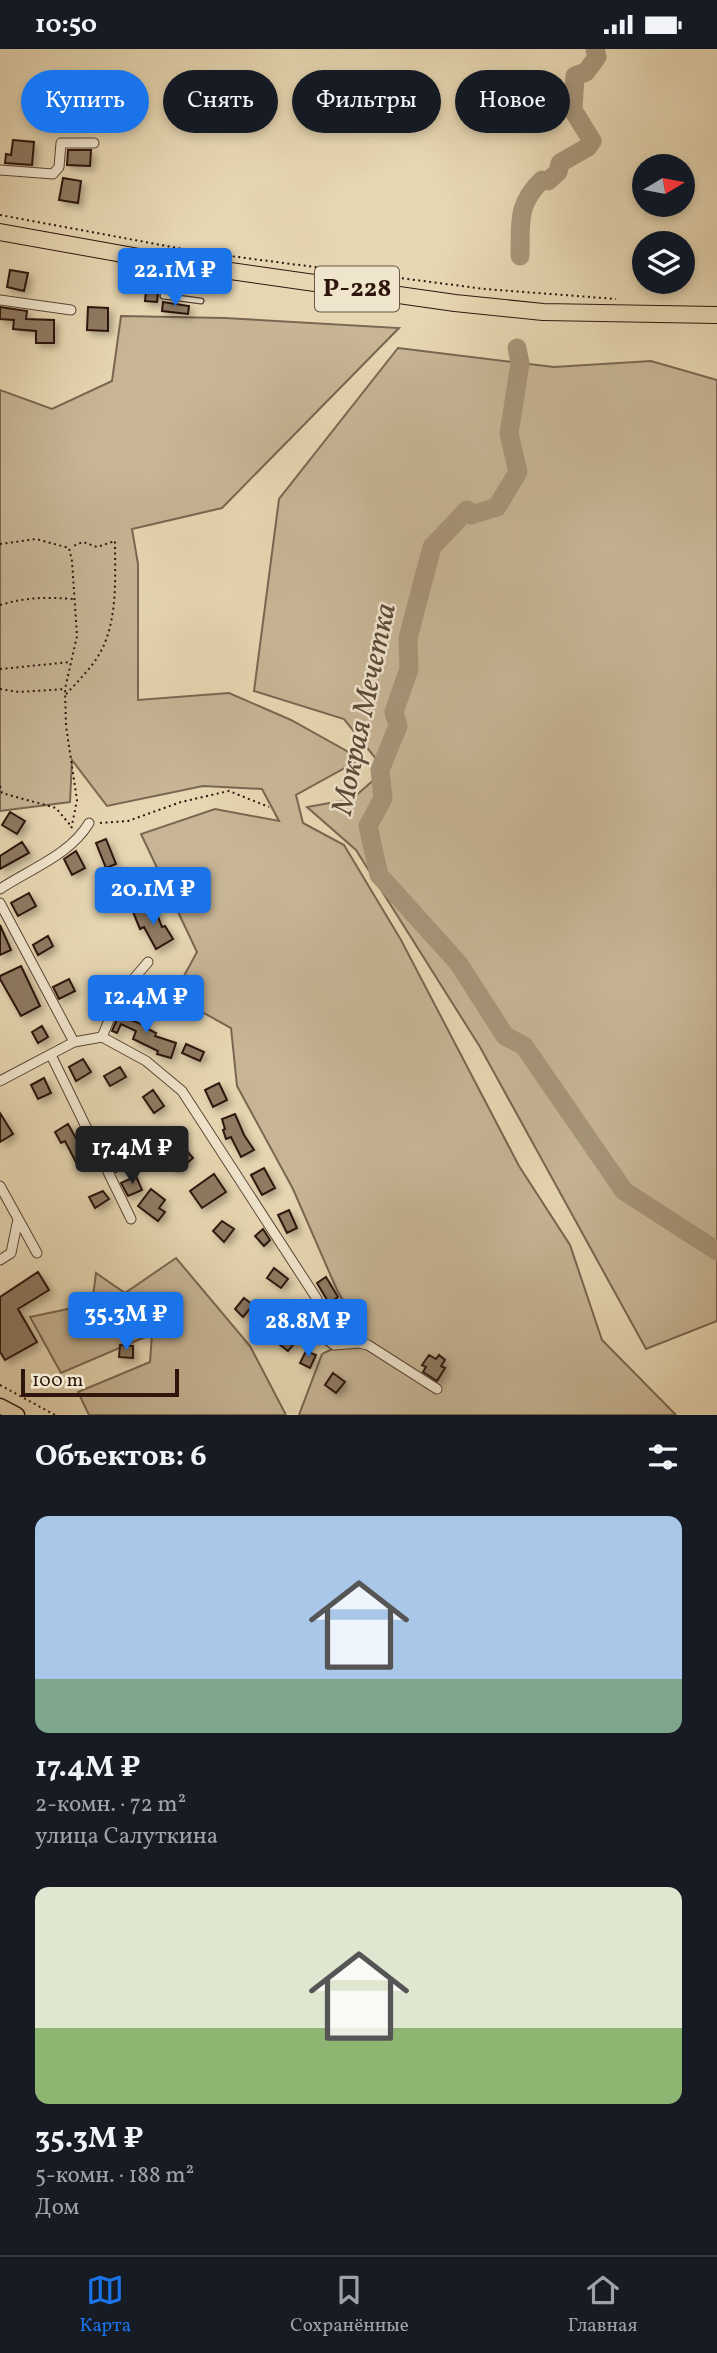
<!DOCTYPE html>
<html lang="ru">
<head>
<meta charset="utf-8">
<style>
	body { margin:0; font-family:Vollkorn,serif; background:#20242c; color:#f1f3f6; height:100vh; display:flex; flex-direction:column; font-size:26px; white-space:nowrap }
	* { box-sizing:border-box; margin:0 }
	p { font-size:23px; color:#9ea1a6 }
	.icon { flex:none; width:38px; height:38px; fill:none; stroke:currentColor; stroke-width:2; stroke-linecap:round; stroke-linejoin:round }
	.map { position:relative; height:1366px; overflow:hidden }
	.drawer { display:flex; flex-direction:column; background:#171b24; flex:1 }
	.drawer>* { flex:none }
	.hud { position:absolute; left:21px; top:21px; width:676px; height:63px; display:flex; gap:14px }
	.needle { width:46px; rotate:80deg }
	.buttons { position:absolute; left:632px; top:105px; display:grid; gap:14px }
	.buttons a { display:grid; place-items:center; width:63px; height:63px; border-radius:50%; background:#171b24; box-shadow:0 4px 10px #0003; font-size:35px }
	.scale { position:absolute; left:21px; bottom:18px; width:158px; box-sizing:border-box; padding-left:7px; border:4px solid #2e160d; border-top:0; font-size:19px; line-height:24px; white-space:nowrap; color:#2e160d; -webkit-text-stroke:5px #efe4cc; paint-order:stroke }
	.price { position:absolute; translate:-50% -60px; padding:0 16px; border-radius:7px; background:#1a73e8; color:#fff; font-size:23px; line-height:46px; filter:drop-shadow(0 2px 4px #0008) }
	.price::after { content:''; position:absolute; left:50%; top:42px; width:21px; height:16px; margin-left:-10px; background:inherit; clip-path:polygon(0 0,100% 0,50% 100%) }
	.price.current { background:#222; color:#fff }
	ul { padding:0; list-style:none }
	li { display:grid; align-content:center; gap:14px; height:371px; padding:0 35px }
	li span { display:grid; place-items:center; height:217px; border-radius:14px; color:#555 }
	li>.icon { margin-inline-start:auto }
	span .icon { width:126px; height:126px; fill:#fffc; stroke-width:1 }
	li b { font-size:30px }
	h2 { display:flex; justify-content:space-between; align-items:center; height:84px; padding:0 35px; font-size:30px }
	.chip { padding:0 24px; border-radius:32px; background:#171b24; box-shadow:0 4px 10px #0003; font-size:24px; line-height:63px }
	.chip.current { background:#1a73e8; color:#fff }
	.status { display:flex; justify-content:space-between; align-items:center; height:49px; padding:0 35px; background:#171b24; direction:ltr }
	.status svg { height:19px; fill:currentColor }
	.dock { display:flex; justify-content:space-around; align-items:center; height:98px; border-top:2px solid #363941; background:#171b24; font-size:19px; color:#9ea1a6 }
	.dock a { display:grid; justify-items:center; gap:4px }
	.dock .current { color:#1a73e8 }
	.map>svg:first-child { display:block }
</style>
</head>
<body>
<div class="status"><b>10:50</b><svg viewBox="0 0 49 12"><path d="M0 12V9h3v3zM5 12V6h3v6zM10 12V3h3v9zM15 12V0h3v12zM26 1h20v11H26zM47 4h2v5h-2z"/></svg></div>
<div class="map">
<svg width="717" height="1366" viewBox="0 0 717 1366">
	<defs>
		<filter id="shadow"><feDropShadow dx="4" dy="4" stdDeviation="3.5" flood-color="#0004"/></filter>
	</defs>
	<rect width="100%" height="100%" fill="#e6d6b1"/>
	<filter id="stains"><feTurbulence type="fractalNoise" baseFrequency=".00286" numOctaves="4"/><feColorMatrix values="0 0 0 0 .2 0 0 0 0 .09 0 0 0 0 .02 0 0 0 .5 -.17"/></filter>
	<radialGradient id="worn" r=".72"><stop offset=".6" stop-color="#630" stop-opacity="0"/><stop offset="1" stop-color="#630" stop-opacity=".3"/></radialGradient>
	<path fill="#c7b595" stroke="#7a6651" stroke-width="2" d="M121,267L224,269L399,279L222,459L132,480L138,515V651L229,644L291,671L361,710L296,746L303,774L344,796L401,891L519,1117L570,1196L602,1291L676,1366H299L322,1305L362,1285L337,1241L293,1140L237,1037L231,979L173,947L197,903L141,785L215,760L279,772L262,740L203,737L107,757L72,711L70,753L0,762V341L52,360L112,332Z
		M398,299L554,318L651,312L717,331V1272L646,1300L480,998L356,801L307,758L352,750L385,721L344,670L254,642L279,450Z
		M176,1209L250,1297L286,1366H89L78,1343L150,1313L152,1285L61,1324L30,1268L92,1255L96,1224L125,1244Z"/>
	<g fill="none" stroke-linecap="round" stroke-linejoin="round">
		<path stroke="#a79579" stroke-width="19" d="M520,207C521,174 516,156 542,131L548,132L558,123L560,114L588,98L592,92L573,61L575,27L586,23L597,8L595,0
			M517,299L520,314L509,385L518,423L497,458L471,466L467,461L432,498L408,589L409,620L394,663L398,677L380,721L383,749L368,777L379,826L459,915L505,987L524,997L624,1142L717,1202"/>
	</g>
	<path fill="#8e7a62" stroke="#2e160d" stroke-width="2" filter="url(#shadow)" d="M61,59L77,60L76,75L59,73Z
		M13,91L34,93L32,116L5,114L6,105L11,106Z
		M68,101H91L90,117L67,116Z
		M63,129L81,132L78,154L59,151Z
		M10,221L28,224L24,242L7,238Z
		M147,232L159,233L157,253L145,252Z
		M163,253L189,257L188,265L162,262Z
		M0,258L27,262L26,270L54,271V294H36V282L13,280L14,271L0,270Z
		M88,258L108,259V282L87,281Z
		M10,763L25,772L17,785L2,776Z
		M106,790L116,815L106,819L96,794Z
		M22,793L29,804L0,820V807Z
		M76,802L85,819L72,826L64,810Z
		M29,844L36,857L18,867L11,854Z
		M146,857L149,863L155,860L162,878L165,877L173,890L156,900L144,878L140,880L133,863Z
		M0,876L11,901L0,906Z
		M48,887L53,897L38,906L33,896Z
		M21,917L40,957L21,967L0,930V927Z
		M69,930L75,942L59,950L53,938Z
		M123,956L127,958L123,968L149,978L148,980L156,984L155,987L176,994L171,1009L157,1005L158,1002L133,990L136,982L121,975L117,984L112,982Z
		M42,977L48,988L38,994L32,983Z
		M186,995L204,1003L200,1012L182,1004Z
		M83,1010L91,1023L76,1032L69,1018Z
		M120,1018L126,1028L110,1037L104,1027Z
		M44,1029L51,1044L38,1050L31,1036Z
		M219,1034L227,1051L213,1058L205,1041Z
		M153,1041L164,1057L154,1064L143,1048Z
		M0,1064L13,1085L0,1093Z
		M235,1065L244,1086L254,1101L241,1108L231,1088L226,1090L223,1081L225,1080L222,1070Z
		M68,1075L87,1109L77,1115L65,1092L61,1094L55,1083Z
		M171,1084L193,1109L178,1122L157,1095Z
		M117,1096L129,1114L116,1123L106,1103Z
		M264,1119L275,1139L262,1146L251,1126Z
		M214,1125L226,1143L202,1159L190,1142Z
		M136,1127L142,1141L128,1147L121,1134Z
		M151,1140L165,1151L159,1159L165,1163L158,1172L138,1157Z
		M103,1142L109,1150L95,1159L89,1148Z
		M289,1161L297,1179L287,1184L278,1166Z
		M222,1172L234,1180L224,1193L213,1182Z
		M263,1180L270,1191L264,1197L255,1187Z
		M274,1219L288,1230L281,1239L267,1229Z
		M38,1223L49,1241L18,1260L37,1293L5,1311L0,1303V1248Z
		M326,1228L338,1248L329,1254L317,1234Z
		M244,1249L253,1256L243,1268L235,1260Z
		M337,1265L352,1273L345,1286L330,1278Z
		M288,1274L301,1286L288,1302L274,1291Z
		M120,1296L133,1297V1309L119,1308Z
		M306,1302L316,1306L310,1319L300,1314Z
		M429,1306L436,1310L439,1306L445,1311L441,1317L445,1319L437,1332L423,1323L426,1318L422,1316Z
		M333,1324L345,1333L336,1344L325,1336Z"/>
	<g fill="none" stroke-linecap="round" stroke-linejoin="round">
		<defs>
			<path id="lane" d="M167,217L163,247L201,252"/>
			<path id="street" d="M0,121L53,125L59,118L61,94H94
				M0,251L71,261
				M0,840C30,820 70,806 89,774
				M0,854L74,993
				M102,988L119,947L148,913
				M51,1006L131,1170
				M0,1032L74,993L102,988L146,1012L182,1042L317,1250L316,1262L303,1273L334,1296L359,1294L368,1296L437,1340
				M0,1137L37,1204
				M0,1211L11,1204L18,1170"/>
			<path id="primary" d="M0,1357L17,1366"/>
			<path id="highway" d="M0,183L167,213L455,254L543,263L717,266"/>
		</defs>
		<use href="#lane" stroke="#5c4636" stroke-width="7"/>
		<use href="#street" stroke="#5c4636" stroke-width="11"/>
		<use href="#primary" stroke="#2e160d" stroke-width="17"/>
		<use href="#highway" stroke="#2e160d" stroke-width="18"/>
		<path stroke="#2e160d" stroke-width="2" stroke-dasharray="2 3.5" stroke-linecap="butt" d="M0,166L199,203L485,240L616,250
			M0,495L36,490L69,499L72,512L77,587L65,640L66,677L77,751L71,781
			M0,556C26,548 47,548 74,550
			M0,620L71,613
			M0,640L19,643L65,640
			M66,645C75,636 84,626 92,616C119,582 115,533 115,492L97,498L83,493L71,498
			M0,737L2,744L56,759L71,777
			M100,774L128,772L181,753L229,742L269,758
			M0,1336L55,1366"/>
		<use href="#lane" stroke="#efe4cc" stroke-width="4.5"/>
		<use href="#street" stroke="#efe4cc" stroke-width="9"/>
		<use href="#primary" stroke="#e6d6b1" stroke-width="14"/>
		<use href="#highway" stroke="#e6d6b1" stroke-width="16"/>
	</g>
	<g text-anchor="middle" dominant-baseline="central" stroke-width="5" stroke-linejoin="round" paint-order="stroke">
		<rect fill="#efe4cc" stroke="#685446" stroke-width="2" x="315" y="217.5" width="84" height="45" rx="5"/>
		<g font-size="26" font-weight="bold" fill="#2e160d">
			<text x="357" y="240">Р-228</text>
		</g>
		<g font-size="30" font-style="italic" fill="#5e4938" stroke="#efe4cc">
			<text transform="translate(365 660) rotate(-78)">Мокрая Мечетка</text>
		</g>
	</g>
	<rect width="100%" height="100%" filter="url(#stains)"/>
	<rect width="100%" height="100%" fill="url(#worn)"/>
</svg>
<div class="buttons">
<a><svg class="needle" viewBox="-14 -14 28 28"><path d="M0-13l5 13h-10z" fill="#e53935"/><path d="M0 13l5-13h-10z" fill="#9ea1a6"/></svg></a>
<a><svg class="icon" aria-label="layers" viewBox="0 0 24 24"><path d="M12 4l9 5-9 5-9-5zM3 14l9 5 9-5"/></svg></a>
</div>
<div class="scale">100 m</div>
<b class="price" style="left:175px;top:259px">22.1M ₽</b>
<b class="price" style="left:153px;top:878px">20.1M ₽</b>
<b class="price" style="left:146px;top:986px">12.4M ₽</b>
<b class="price current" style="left:132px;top:1137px">17.4M ₽</b>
<b class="price" style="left:126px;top:1303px">35.3M ₽</b>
<b class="price" style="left:308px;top:1310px">28.8M ₽</b>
<div class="hud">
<a class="chip current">Купить</a>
<a class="chip">Снять</a>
<a class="chip">Фильтры</a>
<a class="chip">Новое</a>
</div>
</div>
<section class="drawer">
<h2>Объектов: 6<svg class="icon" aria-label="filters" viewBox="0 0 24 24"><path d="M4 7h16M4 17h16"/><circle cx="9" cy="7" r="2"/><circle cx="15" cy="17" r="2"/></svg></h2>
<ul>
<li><span style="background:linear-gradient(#a9c7e8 75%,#7fa58c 0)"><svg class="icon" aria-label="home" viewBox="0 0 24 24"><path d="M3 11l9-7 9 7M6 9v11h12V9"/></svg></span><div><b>17.4M ₽</b><p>2-комн. · 72 m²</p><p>улица Салуткина</p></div></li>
<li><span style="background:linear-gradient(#dfe7d0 65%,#8fb573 0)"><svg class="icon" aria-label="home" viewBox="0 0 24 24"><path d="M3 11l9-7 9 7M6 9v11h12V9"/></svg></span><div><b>35.3M ₽</b><p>5-комн. · 188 m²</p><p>Дом</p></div></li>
</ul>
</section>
<nav class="dock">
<a class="current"><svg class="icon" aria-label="map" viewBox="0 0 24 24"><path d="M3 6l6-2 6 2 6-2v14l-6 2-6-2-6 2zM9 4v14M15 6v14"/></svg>Карта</a>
<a><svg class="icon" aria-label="saved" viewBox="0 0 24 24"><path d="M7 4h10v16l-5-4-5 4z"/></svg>Сохранённые</a>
<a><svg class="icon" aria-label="home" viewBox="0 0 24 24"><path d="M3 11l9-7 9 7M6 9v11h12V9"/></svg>Главная</a>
</nav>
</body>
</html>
